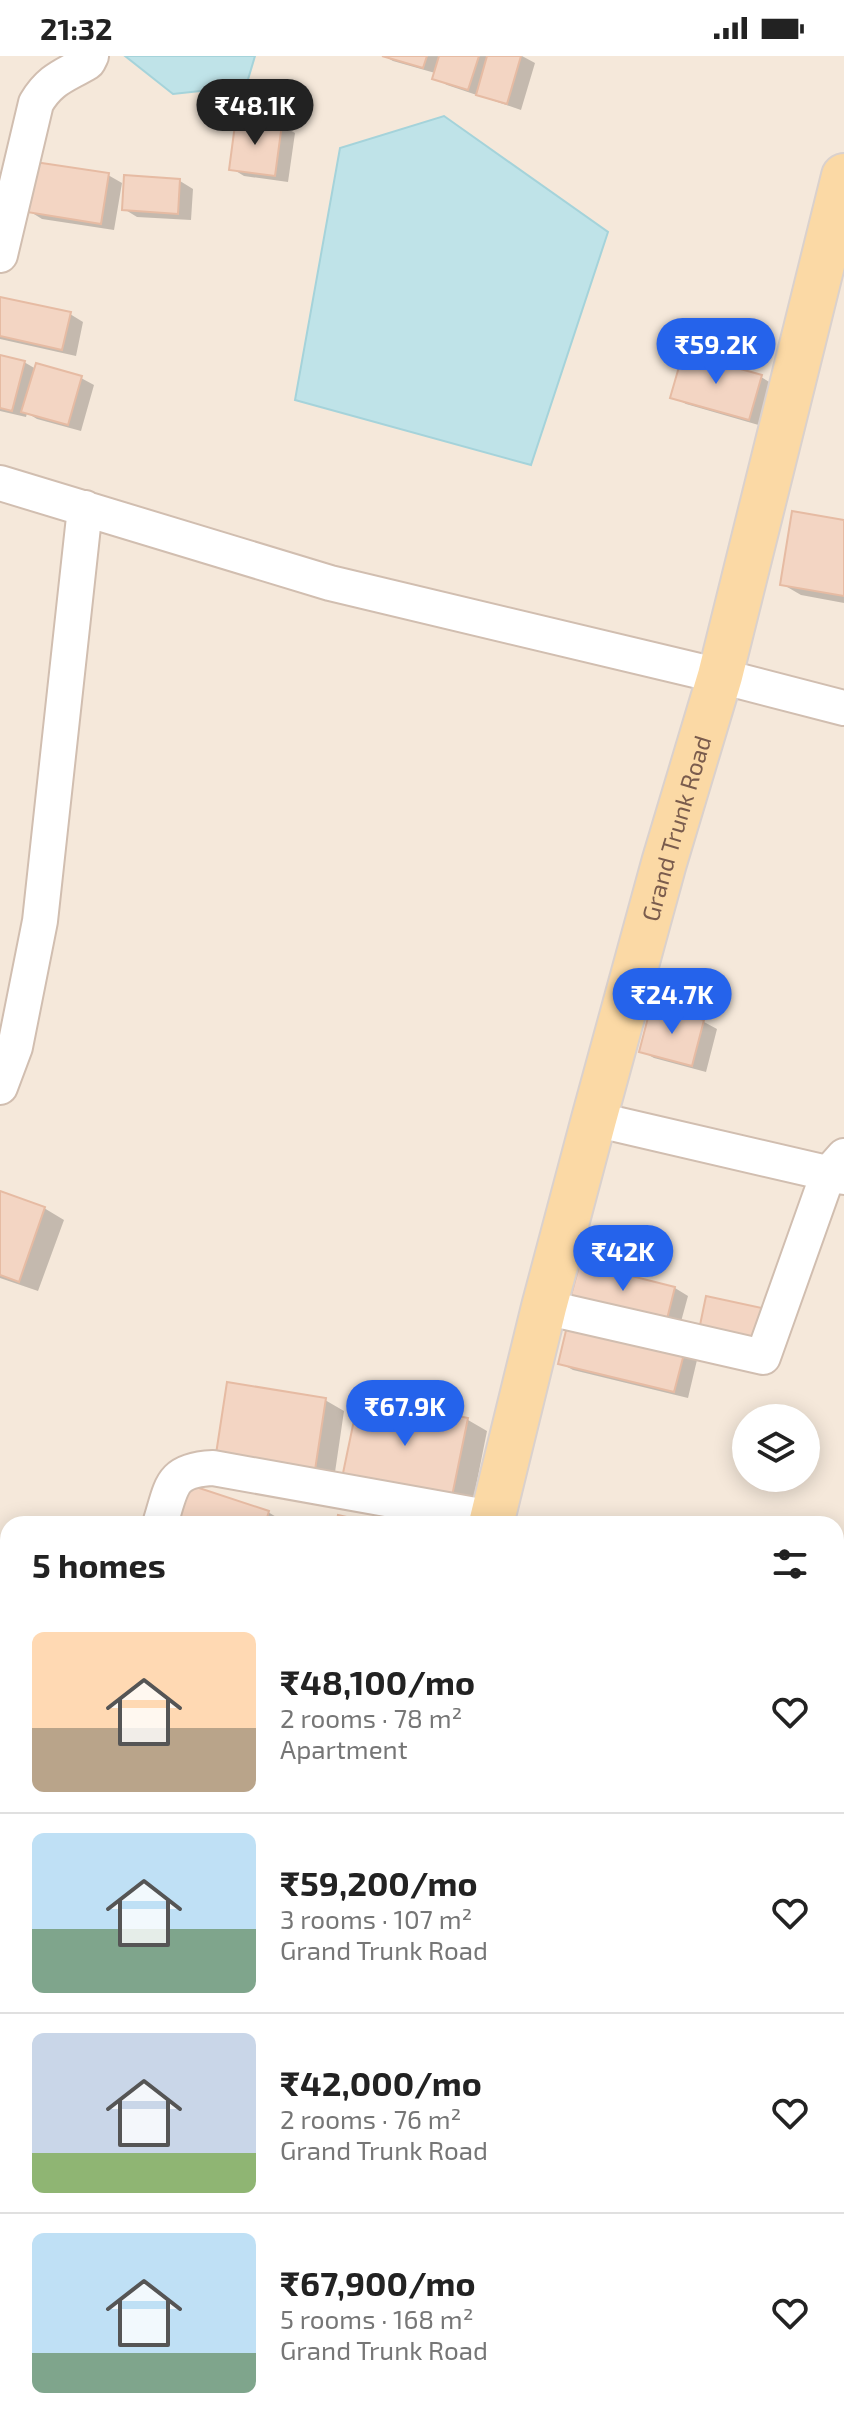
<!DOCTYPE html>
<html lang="en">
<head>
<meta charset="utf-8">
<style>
	body { margin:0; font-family:"Exo 2",sans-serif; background:#f2f2f2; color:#222; height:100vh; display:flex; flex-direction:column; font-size:30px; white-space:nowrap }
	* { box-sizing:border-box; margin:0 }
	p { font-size:26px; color:#767676 }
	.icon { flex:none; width:44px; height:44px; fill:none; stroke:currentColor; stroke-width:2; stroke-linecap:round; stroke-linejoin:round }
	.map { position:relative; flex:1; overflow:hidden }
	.panel { position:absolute; left:0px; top:1460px; width:844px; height:912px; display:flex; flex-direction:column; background:#fff; border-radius:24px 24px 0 0; box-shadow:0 4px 20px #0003 }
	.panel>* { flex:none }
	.buttons { position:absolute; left:732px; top:1348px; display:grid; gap:16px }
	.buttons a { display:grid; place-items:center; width:88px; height:88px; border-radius:50%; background:#fff; box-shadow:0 4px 20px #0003; font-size:40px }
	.price { position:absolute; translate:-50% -68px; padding:0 18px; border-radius:28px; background:#2563eb; color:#fff; font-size:26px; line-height:52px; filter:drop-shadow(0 2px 4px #0008) }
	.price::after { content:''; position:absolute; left:50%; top:48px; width:24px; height:18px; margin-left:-12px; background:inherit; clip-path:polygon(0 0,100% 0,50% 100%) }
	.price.selected { background:#222; color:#fff }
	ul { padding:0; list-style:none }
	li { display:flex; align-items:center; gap:24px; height:200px; padding:0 32px }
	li+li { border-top:2px solid #e0e0e0 }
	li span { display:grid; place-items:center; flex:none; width:224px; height:160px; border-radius:12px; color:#555 }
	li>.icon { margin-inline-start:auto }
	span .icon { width:96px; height:96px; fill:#fffc; stroke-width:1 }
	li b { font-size:34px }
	h2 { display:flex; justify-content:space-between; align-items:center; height:96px; padding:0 32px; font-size:34px }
	.status { display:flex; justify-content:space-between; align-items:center; height:56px; padding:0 40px; background:#fff; direction:ltr }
	.status svg { height:22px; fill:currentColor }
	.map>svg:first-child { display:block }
</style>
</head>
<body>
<div class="status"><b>21:32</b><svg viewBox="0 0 49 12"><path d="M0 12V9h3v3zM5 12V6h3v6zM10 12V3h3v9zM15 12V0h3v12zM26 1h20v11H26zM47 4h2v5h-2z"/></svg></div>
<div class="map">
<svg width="844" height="2372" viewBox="0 0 844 2372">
	<rect width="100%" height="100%" fill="#fdf6ec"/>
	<path fill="#f5e8da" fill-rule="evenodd" d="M0,0H844V2372H0ZM746,1362H806V1422H746ZM8,1468H836V2364H8Z"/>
	<path fill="#bfe3e8" stroke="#a5d3da" stroke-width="2" d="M125,0H255L246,30L173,38Z
		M444,60L608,176L531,409L295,344L340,92Z"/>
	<path fill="#0003" d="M384,0H522L535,7L521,54L447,29L434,22L435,17L393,5Z
		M282,70L295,77L288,126L244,120L231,112Z
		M108,119L122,127L114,174L42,163L29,155Z
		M126,121L180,125L193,133L191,164L137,161L124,153Z
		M0,243L70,258L83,266L76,300L0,283Z
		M0,301L24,306L36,313L81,322L94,329L81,375L37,363L27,357L26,361L0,355Z
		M761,321L774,329L762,370L686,348L673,341Z
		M844,466V547L801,539L782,528Z
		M652,953L704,966L717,973L706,1016L654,1002L641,995Z
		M0,1137L44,1152L64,1164L38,1235L0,1222Z
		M581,1209L675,1232L688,1240L679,1273Z
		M684,1296L697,1304L688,1342L573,1314L560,1307Z
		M360,1342L468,1364L487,1375L471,1455L363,1432Z
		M325,1344L344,1355L334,1423L238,1409Z
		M268,1456L288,1468H179Z
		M836,1905L842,1909L836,1927Z
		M836,2310L844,2313V2351L840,2362L836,2360Z
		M538,2364H570L567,2372Z"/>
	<path fill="#f3d5c3" stroke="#e6bba3" stroke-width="2" d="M382,0H427L423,12Z
		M439,0H479L468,34L432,23Z
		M487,0H521L507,48L476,39Z
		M236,61L282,68L275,120L229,114Z
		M35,106L109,117L101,168L27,156Z
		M124,119L180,123L178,158L122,154Z
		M0,241L71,256L62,294L0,280Z
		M683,297L762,319L749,364L670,342Z
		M0,299L25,305L12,355L0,352Z
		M36,307L82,320L68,369L21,356Z
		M792,455L844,464V540L780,529Z
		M651,950L704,964L692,1010L639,996Z
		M0,1135L45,1151L19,1226L0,1219Z
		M580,1207L675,1231L666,1267L570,1243Z
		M706,1240L771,1254L763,1288L699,1274Z
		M568,1266L685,1294L674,1336L558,1308Z
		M227,1326L326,1342L315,1414L216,1398Z
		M359,1340L468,1362L451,1445L342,1422Z
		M190,1429L269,1455L265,1468H177Z
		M338,1459L377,1468H336Z
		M836,1728L844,1731V1762L836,1759Z
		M836,1770L844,1773V1814L836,1810Z
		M836,2308L844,2311L836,2332Z"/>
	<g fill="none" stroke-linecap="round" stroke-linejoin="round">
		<defs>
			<path id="minor" d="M0,199L36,47C51,22 65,20 88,6L91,0
				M0,427L330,527L720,620L844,652
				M0,1031L15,991L40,865L85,452
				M594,1063L844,1121
				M544,1251L763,1301L828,1118L844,1100
				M160,1468C172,1431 169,1414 213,1412L492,1462
				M0,1544L8,1550
				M836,2135L844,2124
				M816,2364L836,2372
				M708,2372L711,2364"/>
			<path id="tertiary" d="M0,2296L8,2298"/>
			<g id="primary">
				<path id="s1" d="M491,1468L544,1251L594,1063L664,807L720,620L844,120"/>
				<path d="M247,2372L249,2364"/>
			</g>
		</defs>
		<use href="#minor" stroke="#d1beb0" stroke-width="38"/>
		<use href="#tertiary" stroke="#d1beb0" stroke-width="48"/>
		<use href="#primary" stroke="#dad1cd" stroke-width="48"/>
		<use href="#minor" stroke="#fff" stroke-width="34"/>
		<use href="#tertiary" stroke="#fff" stroke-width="44"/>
		<use href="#primary" stroke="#fbd9a5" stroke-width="44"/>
	</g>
	<g text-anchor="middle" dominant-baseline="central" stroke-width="8" stroke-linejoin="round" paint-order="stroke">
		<g font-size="24" fill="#7a5c4d" stroke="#fffaf3">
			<text stroke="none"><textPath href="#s1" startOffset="720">Grand Trunk Road</textPath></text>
		</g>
	</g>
</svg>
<div class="buttons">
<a><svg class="icon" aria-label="layers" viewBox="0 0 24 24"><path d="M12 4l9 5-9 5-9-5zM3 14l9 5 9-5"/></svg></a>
</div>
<b class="price selected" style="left:255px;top:91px">₹48.1K</b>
<b class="price" style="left:716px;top:330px">₹59.2K</b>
<b class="price" style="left:672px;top:980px">₹24.7K</b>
<b class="price" style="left:623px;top:1237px">₹42K</b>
<b class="price" style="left:405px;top:1392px">₹67.9K</b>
<section class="panel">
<h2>5 homes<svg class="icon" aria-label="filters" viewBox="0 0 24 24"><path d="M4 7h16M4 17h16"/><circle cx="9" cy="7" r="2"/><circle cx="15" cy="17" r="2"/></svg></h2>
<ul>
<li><span style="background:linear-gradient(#ffd9b3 60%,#b9a48a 0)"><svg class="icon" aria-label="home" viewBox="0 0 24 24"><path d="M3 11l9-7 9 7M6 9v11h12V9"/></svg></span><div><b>₹48,100/mo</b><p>2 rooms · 78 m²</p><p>Apartment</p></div><svg class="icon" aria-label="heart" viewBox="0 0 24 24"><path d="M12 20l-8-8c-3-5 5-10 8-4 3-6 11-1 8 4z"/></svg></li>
<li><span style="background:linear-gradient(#bfe0f5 60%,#7fa58c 0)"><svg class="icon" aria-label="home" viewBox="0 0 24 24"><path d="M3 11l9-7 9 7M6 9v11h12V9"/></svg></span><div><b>₹59,200/mo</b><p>3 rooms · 107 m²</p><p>Grand Trunk Road</p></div><svg class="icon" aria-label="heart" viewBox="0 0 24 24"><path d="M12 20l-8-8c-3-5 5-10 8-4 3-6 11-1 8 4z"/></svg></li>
<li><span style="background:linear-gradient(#c9d6e8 75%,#8fb573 0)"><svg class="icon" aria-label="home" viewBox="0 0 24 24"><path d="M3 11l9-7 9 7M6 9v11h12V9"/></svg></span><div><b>₹42,000/mo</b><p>2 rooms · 76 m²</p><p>Grand Trunk Road</p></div><svg class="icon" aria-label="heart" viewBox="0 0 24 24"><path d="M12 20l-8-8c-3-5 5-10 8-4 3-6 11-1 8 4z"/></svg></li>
<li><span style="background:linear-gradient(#bfe0f5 75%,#7fa58c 0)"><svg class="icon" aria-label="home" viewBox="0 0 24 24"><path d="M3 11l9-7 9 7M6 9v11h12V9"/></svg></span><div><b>₹67,900/mo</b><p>5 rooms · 168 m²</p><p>Grand Trunk Road</p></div><svg class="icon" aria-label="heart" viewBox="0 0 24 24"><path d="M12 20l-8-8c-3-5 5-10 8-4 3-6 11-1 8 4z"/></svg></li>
</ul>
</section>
</div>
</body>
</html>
